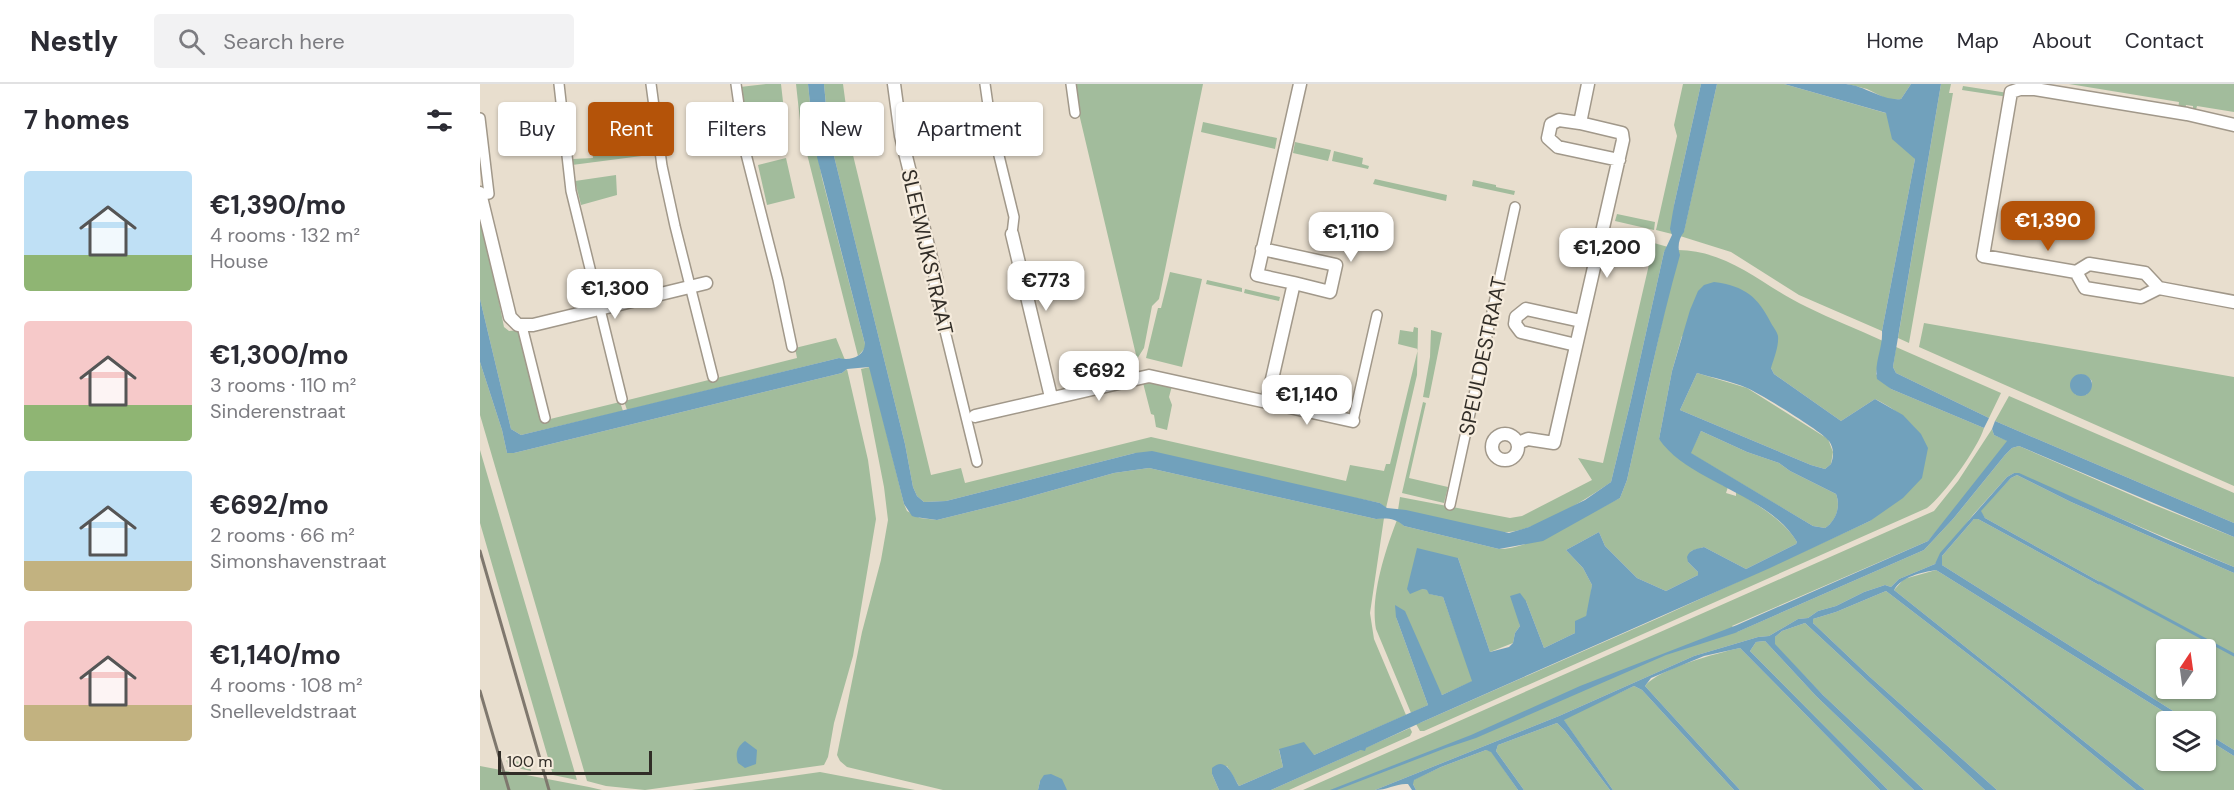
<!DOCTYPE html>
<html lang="en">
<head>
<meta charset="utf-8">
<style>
	body { margin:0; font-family:"DM Sans",sans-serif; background:#f2f2f3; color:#2b2b33; height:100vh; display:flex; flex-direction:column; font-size:22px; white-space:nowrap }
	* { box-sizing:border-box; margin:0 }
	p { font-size:20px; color:#7c7c81 }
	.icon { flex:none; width:33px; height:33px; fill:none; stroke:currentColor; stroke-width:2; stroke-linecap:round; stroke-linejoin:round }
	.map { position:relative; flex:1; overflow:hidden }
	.drawer { display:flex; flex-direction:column; background:#fff; width:480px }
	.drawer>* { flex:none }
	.banner { position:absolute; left:18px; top:18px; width:570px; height:54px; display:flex; gap:12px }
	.needle { width:39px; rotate:13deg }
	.tools { position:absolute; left:1676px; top:555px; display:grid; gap:12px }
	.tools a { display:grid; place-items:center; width:60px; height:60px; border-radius:6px; background:#fff; box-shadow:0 2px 4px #0004; font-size:30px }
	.scale { position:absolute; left:18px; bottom:15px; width:154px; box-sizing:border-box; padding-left:6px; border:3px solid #312d27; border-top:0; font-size:16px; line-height:21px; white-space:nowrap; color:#312d27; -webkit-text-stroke:4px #f5ebdc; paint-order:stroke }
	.price { position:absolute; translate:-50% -51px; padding:0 14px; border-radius:12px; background:#fff; color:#222; font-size:20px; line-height:39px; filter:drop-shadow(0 2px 3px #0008) }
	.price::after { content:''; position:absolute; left:50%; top:36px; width:18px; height:14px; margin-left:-9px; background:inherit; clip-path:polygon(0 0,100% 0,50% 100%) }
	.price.active { background:#b45309; color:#fff }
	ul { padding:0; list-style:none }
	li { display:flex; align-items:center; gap:18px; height:150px; padding:0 24px }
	li span { display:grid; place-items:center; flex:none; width:168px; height:120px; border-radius:6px; color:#555 }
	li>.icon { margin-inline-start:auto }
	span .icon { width:72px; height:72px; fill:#fffc; stroke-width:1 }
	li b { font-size:26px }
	h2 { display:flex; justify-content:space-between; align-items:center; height:72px; padding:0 24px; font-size:26px }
	.chip { padding:0 21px; border-radius:6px; background:#fff; box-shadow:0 2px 4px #0004; font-size:21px; line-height:54px }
	.chip.active { background:#b45309; color:#fff }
	header { display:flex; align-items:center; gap:36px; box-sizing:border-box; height:84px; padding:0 30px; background:#fff; border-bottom:2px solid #e1e1e2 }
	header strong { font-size:28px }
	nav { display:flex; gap:33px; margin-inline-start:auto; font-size:21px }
	.search { width:420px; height:54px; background:#f2f2f3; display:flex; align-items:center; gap:15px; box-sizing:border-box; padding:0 21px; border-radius:6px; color:#7c7c81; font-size:22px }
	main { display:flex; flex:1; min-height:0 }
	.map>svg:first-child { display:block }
</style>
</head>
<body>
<header>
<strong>Nestly</strong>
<div class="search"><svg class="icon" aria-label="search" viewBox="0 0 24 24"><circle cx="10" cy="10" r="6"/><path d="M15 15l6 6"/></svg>Search here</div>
<nav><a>Home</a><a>Map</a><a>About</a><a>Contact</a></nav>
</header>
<main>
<section class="drawer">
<h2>7 homes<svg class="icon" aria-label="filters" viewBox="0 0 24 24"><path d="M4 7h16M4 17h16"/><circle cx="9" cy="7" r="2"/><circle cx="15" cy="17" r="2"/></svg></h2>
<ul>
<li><span style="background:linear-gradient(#bfe0f5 70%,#8fb573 0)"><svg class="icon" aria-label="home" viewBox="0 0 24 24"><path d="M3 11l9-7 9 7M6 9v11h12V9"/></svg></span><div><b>€1,390/mo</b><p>4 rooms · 132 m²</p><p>House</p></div></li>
<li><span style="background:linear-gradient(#f6c9c9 70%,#8fb573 0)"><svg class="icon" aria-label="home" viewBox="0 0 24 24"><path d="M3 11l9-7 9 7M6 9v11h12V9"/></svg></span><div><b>€1,300/mo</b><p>3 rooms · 110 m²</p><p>Sinderenstraat</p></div></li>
<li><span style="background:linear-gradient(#bfe0f5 75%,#c2b280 0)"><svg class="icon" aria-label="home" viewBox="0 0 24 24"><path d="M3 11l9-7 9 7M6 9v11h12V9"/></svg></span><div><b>€692/mo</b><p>2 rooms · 66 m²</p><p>Simonshavenstraat</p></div></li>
<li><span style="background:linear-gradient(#f6c9c9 70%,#c2b280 0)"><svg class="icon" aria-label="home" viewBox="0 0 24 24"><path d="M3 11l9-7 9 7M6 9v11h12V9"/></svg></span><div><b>€1,140/mo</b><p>4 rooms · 108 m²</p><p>Snelleveldstraat</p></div></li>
</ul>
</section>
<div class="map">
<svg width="1754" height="706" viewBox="0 0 1754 706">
	<rect width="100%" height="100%" fill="#e8dece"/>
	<path fill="#a2bc9c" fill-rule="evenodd" d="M286,0H301L307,53L268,57L260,3Z
		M316,0H328L333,49L337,54L322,55Z
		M344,0H363L369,45L349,52Z
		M592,0H723L679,215L672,222L664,264L657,275Z
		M1203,0H1221L1194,121L1192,150L1176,146L1197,52L1194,41Z
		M1237,0H1304L1416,32L1435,75L1402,247L1319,211L1251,168L1200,152L1204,147Z
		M1367,0H1431L1421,15L1409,16L1387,5Z
		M1461,0H1471L1469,9H1473L1429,259L1418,254Z
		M1589,0H1754V28L1717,22L1715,29L1713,28V22L1706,21L1705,26L1698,25L1699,18Z
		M1483,2L1528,9V13L1482,6Z
		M723,38L797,54L795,65L721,48Z
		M173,44L177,70L92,81V75L113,74L110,52Z
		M815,58L851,66L848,77L813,69Z
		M371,63L451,391L481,384L485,399L671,353L866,397L870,381L904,387L906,380H910L938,265L918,260L920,246L933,248L934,243L938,244L937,291L906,424L900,419L655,369L466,417L444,418L437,412L433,403L425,360L354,72L349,65Z
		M340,66L338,73L342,94L385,260V264L378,272L327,70Z
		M854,67L883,74L882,80L889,82L888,85L852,77Z
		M306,74L315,114L287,121L278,81Z
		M136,91L137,111L101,121L95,97Z
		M895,95L967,111L966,117L893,100Z
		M993,96L1016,101V103L1035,107L1034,111L992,102Z
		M0,122L24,243L29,247L40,246L62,337L140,318L143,327L41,351L31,345L0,215Z
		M1137,130L1175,138L1174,146L1135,137Z
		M1133,148L1171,156L1169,165L1131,156Z
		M1174,159L1188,163L1184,168L1151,316L1131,398C1107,415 1049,452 1019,448L918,426L920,413L1030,434L1042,432L1112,396L1098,374L1123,379Z
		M1198,166C1251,167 1282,202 1327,223C1351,235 1377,245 1403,257L1396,290L1411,305L1504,344C1498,364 1464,411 1447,424L944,647H940L936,640L942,638L1181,533L1390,437L1446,362C1435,339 1417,326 1395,315L1361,337L1294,290L1291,284L1202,252L1192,287L1179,355L1242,401L1248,403L1246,409L1256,412V407C1277,421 1304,436 1317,458L1316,460L1266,485L1224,463L1211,467L1208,478L1218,488V491L1186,507L1157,494L1125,462L1119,448L1086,466L1103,484L1112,501L1110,517L1106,533L1095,549L1064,564L1046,517L1039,535L1040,542L1035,549L1033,559L1010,568L978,474L942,505L948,506L950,510L963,513L993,597L962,611L916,533L948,621L931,629L896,545C890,513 905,467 917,436L924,442L1019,465C1052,465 1109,429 1140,414L1147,396Z
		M690,188L722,195L702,283L666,274L678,224H681Z
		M727,196L762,204V208L726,200Z
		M765,205L800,213L799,217L764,209Z
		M1444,239L1754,293V402L1439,263ZM1600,290L1607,292L1612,297L1611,305L1606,311H1596L1591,305Z
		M951,246L962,249L949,314L943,313L950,273Z
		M356,254L365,276L359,274L147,326L144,317L317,274L315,264Z
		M1416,263L1521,309L1509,334L1416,289L1413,283Z
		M0,278L22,346L27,369H34L362,289L367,285L388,376L396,435L373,572L354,639L348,673L344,681L165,706L126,702L107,697L0,331Z
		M390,283L424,420L427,427L440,434L457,436L538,416L634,389L669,384L896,435L904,434L890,529L894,555L926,631L834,671L799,666L803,683L759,702L747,682L732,690L739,706H587L560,697L558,706H463L367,683L360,677L357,671L382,548L401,476L408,436L404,403L381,285Z
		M1217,289L1267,304L1348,355L1353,368L1351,380L1345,385L1331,381L1200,326Z
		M662,295L692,302L689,313L692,321L687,346L676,343L674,331L671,330Z
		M1529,312L1754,409V439L1515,337Z
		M943,318L946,319L929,394L968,403L964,419L922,409Z
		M1512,345L1514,351L1528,357L1522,370L1448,457L1252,542L1257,548L1444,466L1473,435L1525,371L1532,364L1539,362L1672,420L1754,453V483L1534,389L1527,393L1493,431L1455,480L1419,495L1411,503L1405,501L1384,508L1356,522L1338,527L1328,534L1318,535L1289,552L1278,553L1214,572L1079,632L895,706H823L1454,427L1478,397Z
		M1221,347L1267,368L1299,379L1310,387L1356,410C1361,423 1356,437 1345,444L1333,442L1210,369Z
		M0,366L97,696L73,691L0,439Z
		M1537,391L1591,418L1754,489V666L1725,648V638L1709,637L1462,481V472L1494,435H1498L1619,501L1620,498L1505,434L1500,427L1531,394ZM1686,566H1725V604H1686Z
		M1456,486L1699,637L1686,638V676H1725V654L1754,672V706H1665L1414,506L1424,495Z
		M1406,507L1527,600L1656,706H1517L1390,593L1333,539V535L1356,528Z
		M1325,539L1505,706H1444L1343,611L1294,560L1295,553L1302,547Z
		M1285,557L1336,612L1434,706H1408L1270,567L1276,558Z
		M1260,564L1400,706H1260L1165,602C1178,585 1237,569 1260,564Z
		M1154,602L1162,606L1254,706H1133L1083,635Z
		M1077,639L1085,647L1130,706H1044L1016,667L1018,661Z
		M930,644L932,648L930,652L809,706H791Z
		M1006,666L1011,667L1038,706H936L933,700V696L961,683Z
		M26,675L49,680L51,687L28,682Z
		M0,682L109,703L122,706H0Z
		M340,688L435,706H212Z"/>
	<path fill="#71a1bc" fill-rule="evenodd" d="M328,0H344L350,65L354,72L425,360L433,403L437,412L444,418L466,417L655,369L672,367L900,419L907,424L926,426L1029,449L1049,443L1105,416L1131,398L1151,316L1184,168L1192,151L1190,145L1194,121L1221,0H1237L1204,148C1199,154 1197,163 1200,171C1179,245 1164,321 1147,396L1140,414L1063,457L1019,465L924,442C915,434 907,434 896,435L669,384L634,389L538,416L457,436L435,433L432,432L424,420L389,283L367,285L362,289L34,369H27L22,346L0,278V215L31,345L41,351L359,274C370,277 384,273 385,260L337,73C340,64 340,57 333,49Z
		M1304,0C1324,0 1346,0 1366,0C1386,2 1402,17 1421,15L1431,0H1461L1413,283L1416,289L1509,334L1504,344L1411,305L1397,295C1394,278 1403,264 1402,247L1435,75L1412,55L1406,29Z
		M1234,198C1265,202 1278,213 1291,239C1293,243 1297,247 1298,252C1299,262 1294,274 1291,284L1294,290L1361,337L1395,315L1423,331L1441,350L1448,364L1442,394L1423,414L1390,437L1290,484L942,638L886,664L885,667L881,666L791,706H739L732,690V684C746,671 753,692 759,702L803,683L799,665L824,658L834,671L948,621L916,533L915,521L925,527L962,611L992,597L963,513L949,510L947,506L942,505L930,510L927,505L937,464L978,474L1010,568L1029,563L1033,559L1035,549L1040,542L1030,512L1040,509L1046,517L1064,564L1095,549V537L1106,532L1112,501L1103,484L1086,466L1119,448L1125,462L1157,494L1186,507L1218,491V488L1208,478L1207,473C1210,465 1217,465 1224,463L1266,485L1316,460L1317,458C1289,410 1208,398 1179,355L1192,287L1210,226L1218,207L1224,201ZM1217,289C1233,294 1251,297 1267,304C1279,309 1343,348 1349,357C1354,364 1354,372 1351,380L1345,385L1331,381L1200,326ZM1221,347L1267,368L1299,379L1310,387L1356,410C1361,422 1356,437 1345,444L1333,442L1211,369Z
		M1590 301a11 11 0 1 1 22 0a11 11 0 1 1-22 0Z
		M1515,337L1754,439V453L1539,362L1532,364L1525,371L1473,435L1444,466L1255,549L1186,571L996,654L966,664L857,706H850L991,651L1100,602L1257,541L1448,457L1527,357L1514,351L1512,345Z
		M1534,389H1539L1686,455L1754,483V489L1591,418L1537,391L1531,394L1501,427L1505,434L1620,498L1619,501L1498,435H1494L1462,472V481L1709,637H1699L1456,486C1442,488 1421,493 1414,506L1665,706H1656L1527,600L1406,507L1356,528L1333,535V539L1390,593L1517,706H1505L1325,539L1302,547L1295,553V560L1343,611L1444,706H1434L1336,612L1285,557L1276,558L1270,567L1408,706H1400L1260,564L1224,572L1171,594L1165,602L1260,706H1254L1162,606L1154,602L1084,636L1133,706H1130L1085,647L1077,639L1018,661L1016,667L1044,706H1038L1011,668L1006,666L961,683L934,696L933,700L936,706H932L928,700C917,699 907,706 895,706L1079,632L1214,572L1278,553L1289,552L1318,535L1328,534L1338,527L1356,522L1384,508L1405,501L1411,503L1419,495L1455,480L1460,469L1527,393Z
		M1725,648L1754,666V672L1725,654Z
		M265,657L277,666L276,680L265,684L258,679C255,669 257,663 265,657Z
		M571,690L582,695L587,706H558L560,697L564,691Z"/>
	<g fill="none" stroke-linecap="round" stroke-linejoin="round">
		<path stroke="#71a1bc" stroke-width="3" d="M1620,499L1754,571"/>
		<defs>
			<path id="pedestrian" d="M79,0L91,107L142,315
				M171,0L182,82L195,142L233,293
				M256,0L266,70L298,196L312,263
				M505,0L510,35L534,133L532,150
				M591,0L595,29
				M0,34L9,110L1,111
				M456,194L454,202L497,378
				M42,242L65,334
				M873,337L897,231
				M970,421L1035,123"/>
			<path id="minor" d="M414,0L421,52L456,194
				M1100,39L1079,36L1071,40L1068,54L1078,63L1139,76
				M1754,41L1707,30L1555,5H1540L1531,8L1503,172L1596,188L1609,180L1665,189L1679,204L1754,218
				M0,109L30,233L38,241H53L226,199
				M532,150L571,313
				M782,165L856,181L850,208L814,199
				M1596,188L1605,204L1661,213L1679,204
				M1096,261L1041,248L1035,240L1036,233L1046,225L1101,237
				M787,317L814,199L777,191L820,0
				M495,332L669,292L873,337
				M1012 363a13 13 0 1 1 26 0a13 13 0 1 1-26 0Z
				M1038,359L1048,355L1074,359L1143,56L1142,49L1100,39L1108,0"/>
		</defs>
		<use href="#pedestrian" stroke="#a1988a" stroke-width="12"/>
		<use href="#minor" stroke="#a1988a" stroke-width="15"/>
		<use href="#pedestrian" stroke="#fff" stroke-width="9"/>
		<use href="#minor" stroke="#fff" stroke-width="12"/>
		<path stroke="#7f786e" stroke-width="3" d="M0,467L69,706
			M0,607L29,706"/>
	</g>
	<g text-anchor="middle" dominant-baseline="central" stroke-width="4.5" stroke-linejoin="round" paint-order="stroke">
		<g font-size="21" fill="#312d27" stroke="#f5ebdc">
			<text transform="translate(447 168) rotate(77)">SLEEWIJKSTRAAT</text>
			<text transform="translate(1003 272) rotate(-78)">SPEULDESTRAAT</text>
		</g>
	</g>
</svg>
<div class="tools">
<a><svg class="needle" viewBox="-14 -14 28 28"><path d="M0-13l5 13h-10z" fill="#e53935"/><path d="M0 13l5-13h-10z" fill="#7c7c81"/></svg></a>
<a><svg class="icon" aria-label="layers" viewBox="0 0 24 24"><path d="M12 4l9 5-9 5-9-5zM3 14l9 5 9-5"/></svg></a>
</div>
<div class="scale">100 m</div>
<b class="price active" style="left:1568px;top:168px">€1,390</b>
<b class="price" style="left:871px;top:179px">€1,110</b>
<b class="price" style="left:1127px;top:195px">€1,200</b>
<b class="price" style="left:566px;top:228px">€773</b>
<b class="price" style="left:135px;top:236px">€1,300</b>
<b class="price" style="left:619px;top:318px">€692</b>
<b class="price" style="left:827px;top:342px">€1,140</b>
<div class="banner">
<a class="chip">Buy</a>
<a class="chip active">Rent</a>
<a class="chip">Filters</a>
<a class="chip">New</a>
<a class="chip">Apartment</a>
</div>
</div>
</main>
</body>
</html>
